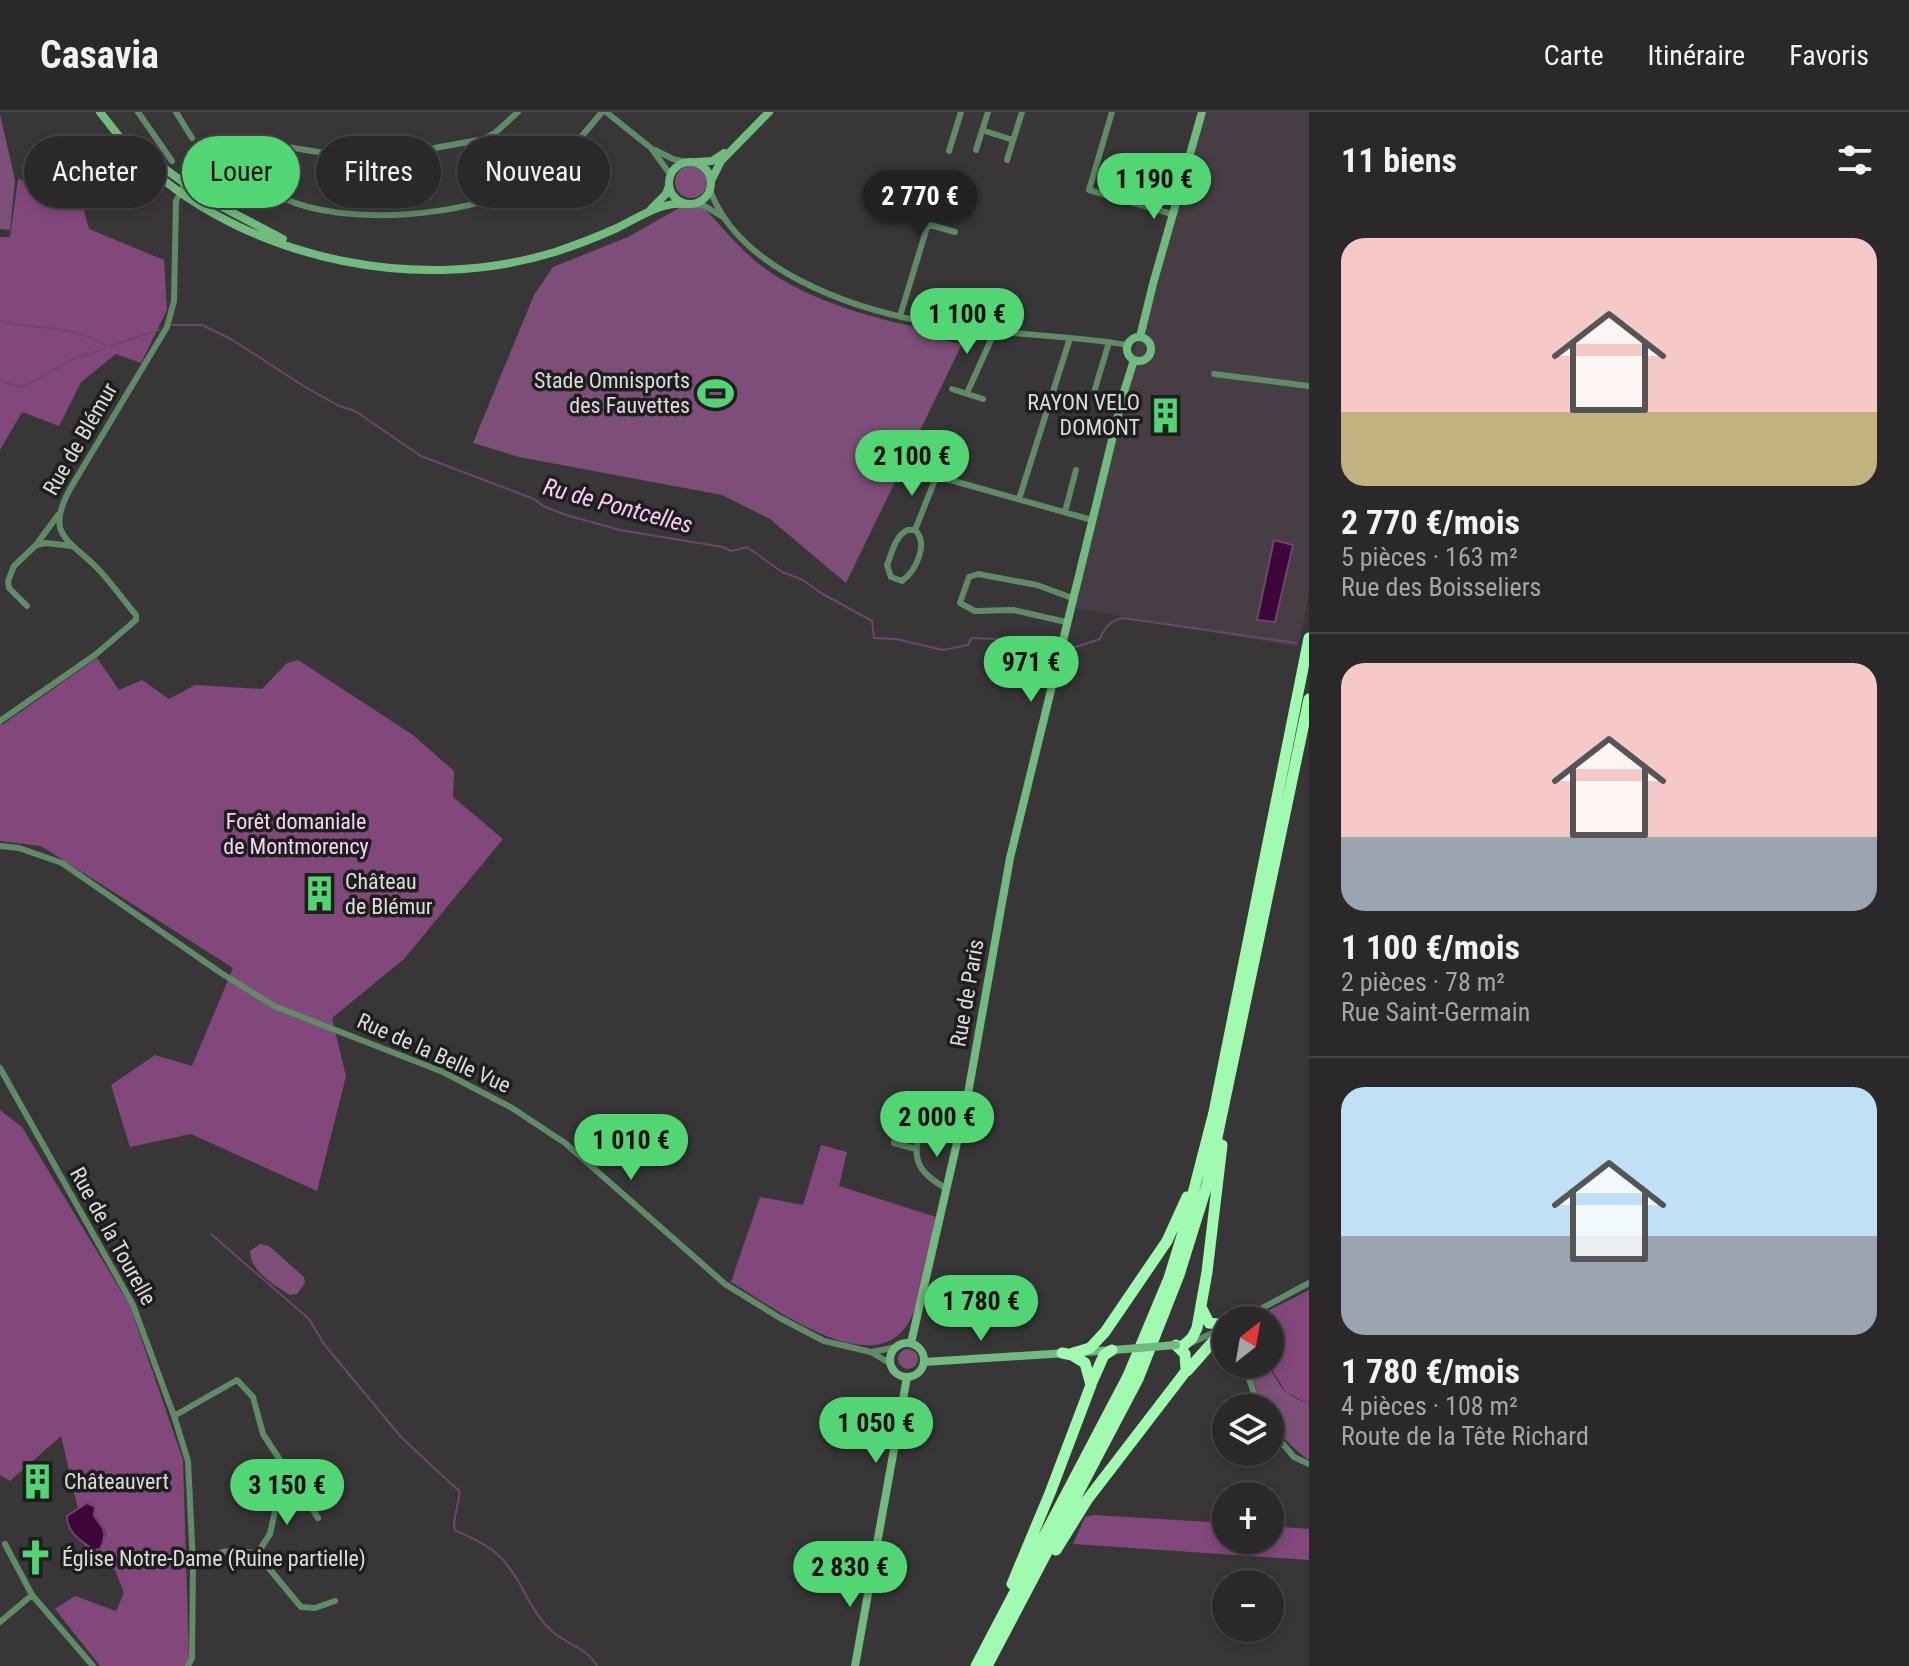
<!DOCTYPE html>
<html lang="fr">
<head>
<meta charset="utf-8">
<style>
	body { margin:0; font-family:"Roboto Condensed",sans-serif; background:#373436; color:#f1f3f6; height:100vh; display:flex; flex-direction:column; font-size:30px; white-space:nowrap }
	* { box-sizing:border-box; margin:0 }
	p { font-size:26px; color:#a6a6a8 }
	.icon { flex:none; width:44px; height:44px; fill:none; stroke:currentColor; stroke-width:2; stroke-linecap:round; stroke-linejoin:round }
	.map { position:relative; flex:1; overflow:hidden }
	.sheet { display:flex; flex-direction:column; background:#2b282a; width:600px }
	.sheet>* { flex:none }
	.guide { position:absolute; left:24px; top:24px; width:760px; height:72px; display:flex; gap:16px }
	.needle { width:52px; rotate:31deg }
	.tools { position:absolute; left:1212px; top:1194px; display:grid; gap:16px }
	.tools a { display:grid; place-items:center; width:72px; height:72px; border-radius:50%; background:#2b282a; box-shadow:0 4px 12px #0003,0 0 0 2px #474447; font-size:40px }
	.price { position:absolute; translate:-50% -68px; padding:0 18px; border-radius:28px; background:#51d673; color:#111; font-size:26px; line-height:52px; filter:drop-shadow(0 2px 4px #0008) }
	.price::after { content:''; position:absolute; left:50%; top:48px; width:24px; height:18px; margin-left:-12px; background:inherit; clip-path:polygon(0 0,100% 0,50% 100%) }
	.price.current { background:#222; color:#fff }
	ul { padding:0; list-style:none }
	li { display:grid; align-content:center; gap:16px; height:424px; padding:0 32px }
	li+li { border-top:2px solid #474447 }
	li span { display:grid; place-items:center; height:248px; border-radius:24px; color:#555 }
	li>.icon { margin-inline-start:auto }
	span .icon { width:144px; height:144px; fill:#fffc; stroke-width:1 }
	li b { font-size:34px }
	h2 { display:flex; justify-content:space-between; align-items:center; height:96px; padding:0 32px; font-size:34px }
	.pill { padding:0 28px; border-radius:36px; background:#2b282a; box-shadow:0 4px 12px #0003,0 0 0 2px #474447; font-size:28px; line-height:72px }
	.pill.current { background:#51d673; color:#111 }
	header { display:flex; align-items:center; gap:48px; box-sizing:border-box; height:112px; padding:0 40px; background:#2b282a; border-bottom:2px solid #474447 }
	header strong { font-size:38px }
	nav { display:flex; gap:44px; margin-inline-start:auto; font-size:28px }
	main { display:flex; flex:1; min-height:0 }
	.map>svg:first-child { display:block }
</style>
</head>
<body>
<header>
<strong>Casavia</strong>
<nav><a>Carte</a><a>Itinéraire</a><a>Favoris</a></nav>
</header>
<main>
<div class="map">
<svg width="1309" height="1554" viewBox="0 0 1309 1554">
	<rect width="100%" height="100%" fill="#393638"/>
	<path fill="#463e44" d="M1201,0H1309V482L1298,535L1075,496L1135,237Z"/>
	<path fill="#7d4f78" d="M0,2L15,68L10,118L0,117Z
		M675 70a16 16 0 1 1 32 0a16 16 0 1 1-32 0Z
		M681,95H703C721,114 739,136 759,152C805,189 880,209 937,219V227L962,232L846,471L770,407L722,383L519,345L473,331L534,183L553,155L628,125Z
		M260,1132L269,1134L304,1165L305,1171L297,1182L290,1183C274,1173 250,1159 250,1139Z
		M898 1247a10 10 0 1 1 20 0a10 10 0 1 1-20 0Z
		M1247,1252C1278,1252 1269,1263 1286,1280C1292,1285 1302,1289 1309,1292V1348C1294,1338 1270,1315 1270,1296H1266L1259,1285Z"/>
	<path fill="#82487c" d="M18,67L78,77L89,117L164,148L167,198L141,251L116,242L81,270L59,314L22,300L0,338V125H10Z
		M97,546L119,578L142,568L169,587L195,573L262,577L287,551L298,548L413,623L454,659L453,685L503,727L404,847L332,906L346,964L317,1079L191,1022L130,1035L111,973L155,943L192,954L233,856L41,734L0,729V610L2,613Z
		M0,998L22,1015L130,1194L183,1348L189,1548L187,1554H100L55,1497L75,1484L116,1499L124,1481L115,1458L87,1443L83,1429L87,1433L106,1424L105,1418L87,1391L78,1397L61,1324L10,1369L0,1363Z
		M821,1033L847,1040L839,1074L936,1105C930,1132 923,1183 911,1206C878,1275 772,1194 731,1170L760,1085L803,1093Z
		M1309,1178V1292L1286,1280L1268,1252L1270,1208H1250Z
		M1094,1403L1226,1411V1428H1270V1414L1309,1417V1448L1073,1432L1085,1405Z"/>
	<path fill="#3d053a" stroke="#6d466b" stroke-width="2" d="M1274,428L1293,433L1275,510L1257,508Z
		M87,1391L95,1395L94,1404C104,1417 108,1421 100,1437L94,1438C81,1429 67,1421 67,1404Z"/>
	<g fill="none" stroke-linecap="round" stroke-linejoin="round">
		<path stroke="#6d466b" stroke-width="2" d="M0,209C36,219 74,211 107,235L159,218
			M172,213H202L231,227L305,275L339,294L355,299L421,344L534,387L543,394L566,403L620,418L723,435L731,439L747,435L782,460L803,468L821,481L872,509L874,526L896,527L943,538L968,533L971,526L1045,529L1056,533
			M0,269L21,275L37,268L72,247L105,237
			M1067,535H1076L1100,527C1104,516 1111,508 1123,506L1296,531
			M211,1122L309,1207L324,1232L401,1325L460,1380L454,1410L455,1418C471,1426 491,1434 503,1448C523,1469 530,1501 553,1520C568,1533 587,1536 597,1554"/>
		<path stroke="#5f8c66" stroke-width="6" d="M138,0L172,49
			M176,0L192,26
			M518,0L495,21L484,27L402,42L362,47L281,34C269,38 257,53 261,67C263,77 274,82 283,86C344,115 469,105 527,72C557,54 580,27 602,0
			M606,0L651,36L670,62
			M1112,0L1089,78L1172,102
			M982,18L1013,28
			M655,38L673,47L686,50
			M976,38L988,0
			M949,39L961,0
			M1007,48L1022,0
			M710,78C739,158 850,196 926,210C993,223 1061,222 1128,233
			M691,92L703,93L723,105
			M892,102L955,120
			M900,204L928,112
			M1214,262L1309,274
			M952,277L983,287
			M1095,277L1109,230
			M967,281L995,219
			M936,364L1092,408
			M1019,387L1070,226
			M1065,400L1076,358
			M908,418H915C929,431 916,459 902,469L891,465L887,453C892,441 895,423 908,418Z
			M915,418L944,345L942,341
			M36,433L46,431L72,434
			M27,494L9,476L8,469L14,454L36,433L58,403
			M1066,510L1013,498L975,499L960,491L969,465L978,462L1037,473L1072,486
			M0,609L95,543L136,508V503C124,489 113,473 100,459C70,427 44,425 70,377L167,215L174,189L176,89L184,73
			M0,734L19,736L62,751L221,861L274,894L443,960L512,996L565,1031L725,1172L780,1206L824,1229L871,1240L891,1252
			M0,956L133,1193L174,1304L188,1349L193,1451L192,1546L188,1554
			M901,1005L894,1031L916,1037
			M897,1020L918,1027C912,1052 924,1064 947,1077
			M1240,1208L1309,1171
			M1191,1231L1217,1219
			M872,1240L896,1235
			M1244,1252L1259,1296
			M174,1304L237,1268L253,1285L263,1322L318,1406
			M1270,1317L1294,1345L1309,1352
			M5,1432L32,1483L93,1554
			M257,1442L270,1422L280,1376L293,1367
			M193,1451C205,1452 207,1446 217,1442C228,1437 246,1439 257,1442L301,1495L315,1496L335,1489
			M0,1510L32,1483"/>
		<path stroke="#72bb7f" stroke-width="8" d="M100,0C115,19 129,39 148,55C254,149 420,182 555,140C576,133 597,125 617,116C638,106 661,89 685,92
			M132,33L205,86L283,127
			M669 71a21 21 0 1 1 42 0a21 21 0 1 1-42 0Z
			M696,50L712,49L724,41
			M712,67L721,49L769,0
			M651,97L666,82L669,74
			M1140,225L1153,172L1202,0
			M1127 237a12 12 0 1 1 24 0a12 12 0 1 1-24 0Z
			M911,1231L967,987L1010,746L1123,283L1134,248
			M890 1248a17 17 0 1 1 34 0a17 17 0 1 1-34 0Z
			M1085,1240L1126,1237
			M924,1250L1067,1241
			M855,1554L907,1265"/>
		<path stroke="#a0fbb1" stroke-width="11" d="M1201,1195L1209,1211L1226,1213
			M1184,1233L1192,1226L1197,1216L1207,1160L1222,1033
			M1073,1241L1090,1236L1105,1220L1167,1129L1187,1085
			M1187,1259L1226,1215
			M1092,1270L1104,1243L1112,1238
			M1056,1438L1087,1388L1186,1259L1185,1242L1176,1233
			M1012,1472L1050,1381L1091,1273L1085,1251L1072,1243L1062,1241
			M976,1554L1128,1264L1169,1166L1182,1124L1214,1000L1309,526
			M987,1554L1138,1267L1179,1163L1207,1073L1309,587"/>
		<path stroke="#72bb7f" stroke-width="8" d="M1126,1237L1176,1233"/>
	</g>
	<defs>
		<symbol id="stadium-bare" viewBox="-9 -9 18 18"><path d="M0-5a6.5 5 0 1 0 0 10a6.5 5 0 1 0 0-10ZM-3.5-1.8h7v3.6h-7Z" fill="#51d673" stroke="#1f1e1f" stroke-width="2.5" paint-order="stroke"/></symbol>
		<symbol id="building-bare" viewBox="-9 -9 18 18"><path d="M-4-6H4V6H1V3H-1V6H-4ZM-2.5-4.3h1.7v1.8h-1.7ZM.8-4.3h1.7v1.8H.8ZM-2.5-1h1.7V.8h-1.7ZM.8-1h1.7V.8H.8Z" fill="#51d673" stroke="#1f1e1f" stroke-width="2.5" paint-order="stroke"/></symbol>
		<symbol id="church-bare" viewBox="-9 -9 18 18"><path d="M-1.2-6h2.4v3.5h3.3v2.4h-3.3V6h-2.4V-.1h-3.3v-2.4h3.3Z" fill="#51d673" stroke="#1f1e1f" stroke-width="2.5" paint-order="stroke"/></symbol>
	</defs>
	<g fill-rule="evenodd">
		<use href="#stadium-bare" x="690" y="256" width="51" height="51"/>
		<use href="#building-bare" x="1140" y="278" width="51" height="51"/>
		<use href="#building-bare" x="294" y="756" width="51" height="51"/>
		<use href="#building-bare" x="12" y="1344" width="51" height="51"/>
		<use href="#church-bare" x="10" y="1420" width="51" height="51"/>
	</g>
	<g text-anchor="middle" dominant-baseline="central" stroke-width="7" stroke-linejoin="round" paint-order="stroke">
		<g font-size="22" fill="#dedcde" stroke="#1f1e1f" text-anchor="start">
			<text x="690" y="268" text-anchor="end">Stade Omnisports<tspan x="690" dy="25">des Fauvettes</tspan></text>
			<text x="1140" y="290" text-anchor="end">RAYON VELO<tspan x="1140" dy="25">DOMONT</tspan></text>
			<text x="345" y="769">Château<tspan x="345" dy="25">de Blémur</tspan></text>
			<text x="64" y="1369">Châteauvert</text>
			<text x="62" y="1446">Église Notre-Dame (Ruine partielle)</text>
		</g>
		<g font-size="22" fill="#dedcde" stroke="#1f1e1f">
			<text transform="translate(80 327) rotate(-60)">Rue de Blémur</text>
			<text transform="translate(967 881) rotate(-80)">Rue de Paris</text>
			<text transform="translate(434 941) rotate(24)">Rue de la Belle Vue</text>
			<text transform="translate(113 1124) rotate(61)">Rue de la Tourelle</text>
		</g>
		<g font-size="22" fill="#f7d4f1" stroke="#1f1e1f">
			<text x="296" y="709">Forêt domaniale<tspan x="296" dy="25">de Montmorency</tspan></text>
		</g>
		<g font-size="24" font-style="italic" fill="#fecaf7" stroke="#1f1e1f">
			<text transform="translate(618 394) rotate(15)">Ru de Pontcelles</text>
		</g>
	</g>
</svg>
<div class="tools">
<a><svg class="needle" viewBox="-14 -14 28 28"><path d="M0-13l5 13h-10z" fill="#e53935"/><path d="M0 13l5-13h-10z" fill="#a6a6a8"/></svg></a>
<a><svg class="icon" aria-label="layers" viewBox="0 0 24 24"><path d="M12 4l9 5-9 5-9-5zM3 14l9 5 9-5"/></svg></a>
<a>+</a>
<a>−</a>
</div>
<b class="price" style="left:1154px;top:109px">1 190 €</b>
<b class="price current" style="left:920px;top:126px">2 770 €</b>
<b class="price" style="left:967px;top:244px">1 100 €</b>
<b class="price" style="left:912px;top:386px">2 100 €</b>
<b class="price" style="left:1031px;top:592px">971 €</b>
<b class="price" style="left:937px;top:1047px">2 000 €</b>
<b class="price" style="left:631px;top:1070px">1 010 €</b>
<b class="price" style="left:981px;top:1231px">1 780 €</b>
<b class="price" style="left:876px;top:1353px">1 050 €</b>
<b class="price" style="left:287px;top:1415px">3 150 €</b>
<b class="price" style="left:850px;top:1497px">2 830 €</b>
<div class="guide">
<a class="pill">Acheter</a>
<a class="pill current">Louer</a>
<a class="pill">Filtres</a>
<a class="pill">Nouveau</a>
</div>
</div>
<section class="sheet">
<h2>11 biens<svg class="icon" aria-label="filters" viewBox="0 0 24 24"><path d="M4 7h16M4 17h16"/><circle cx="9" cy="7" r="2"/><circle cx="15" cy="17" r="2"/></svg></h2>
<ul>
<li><span style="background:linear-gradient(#f6c9c9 70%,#c2b280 0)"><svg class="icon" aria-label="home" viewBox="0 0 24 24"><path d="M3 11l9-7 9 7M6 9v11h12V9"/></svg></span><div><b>2 770 €/mois</b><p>5 pièces · 163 m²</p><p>Rue des Boisseliers</p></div></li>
<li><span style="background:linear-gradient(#f6c9c9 70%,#9aa5b1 0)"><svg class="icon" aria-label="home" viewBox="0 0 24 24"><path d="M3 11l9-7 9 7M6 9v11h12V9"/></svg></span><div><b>1 100 €/mois</b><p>2 pièces · 78 m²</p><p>Rue Saint-Germain</p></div></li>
<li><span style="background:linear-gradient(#bfe0f5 60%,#9aa5b1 0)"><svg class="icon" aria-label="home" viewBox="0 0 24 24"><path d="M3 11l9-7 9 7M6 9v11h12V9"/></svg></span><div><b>1 780 €/mois</b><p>4 pièces · 108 m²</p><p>Route de la Tête Richard</p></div></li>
</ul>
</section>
</main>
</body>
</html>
